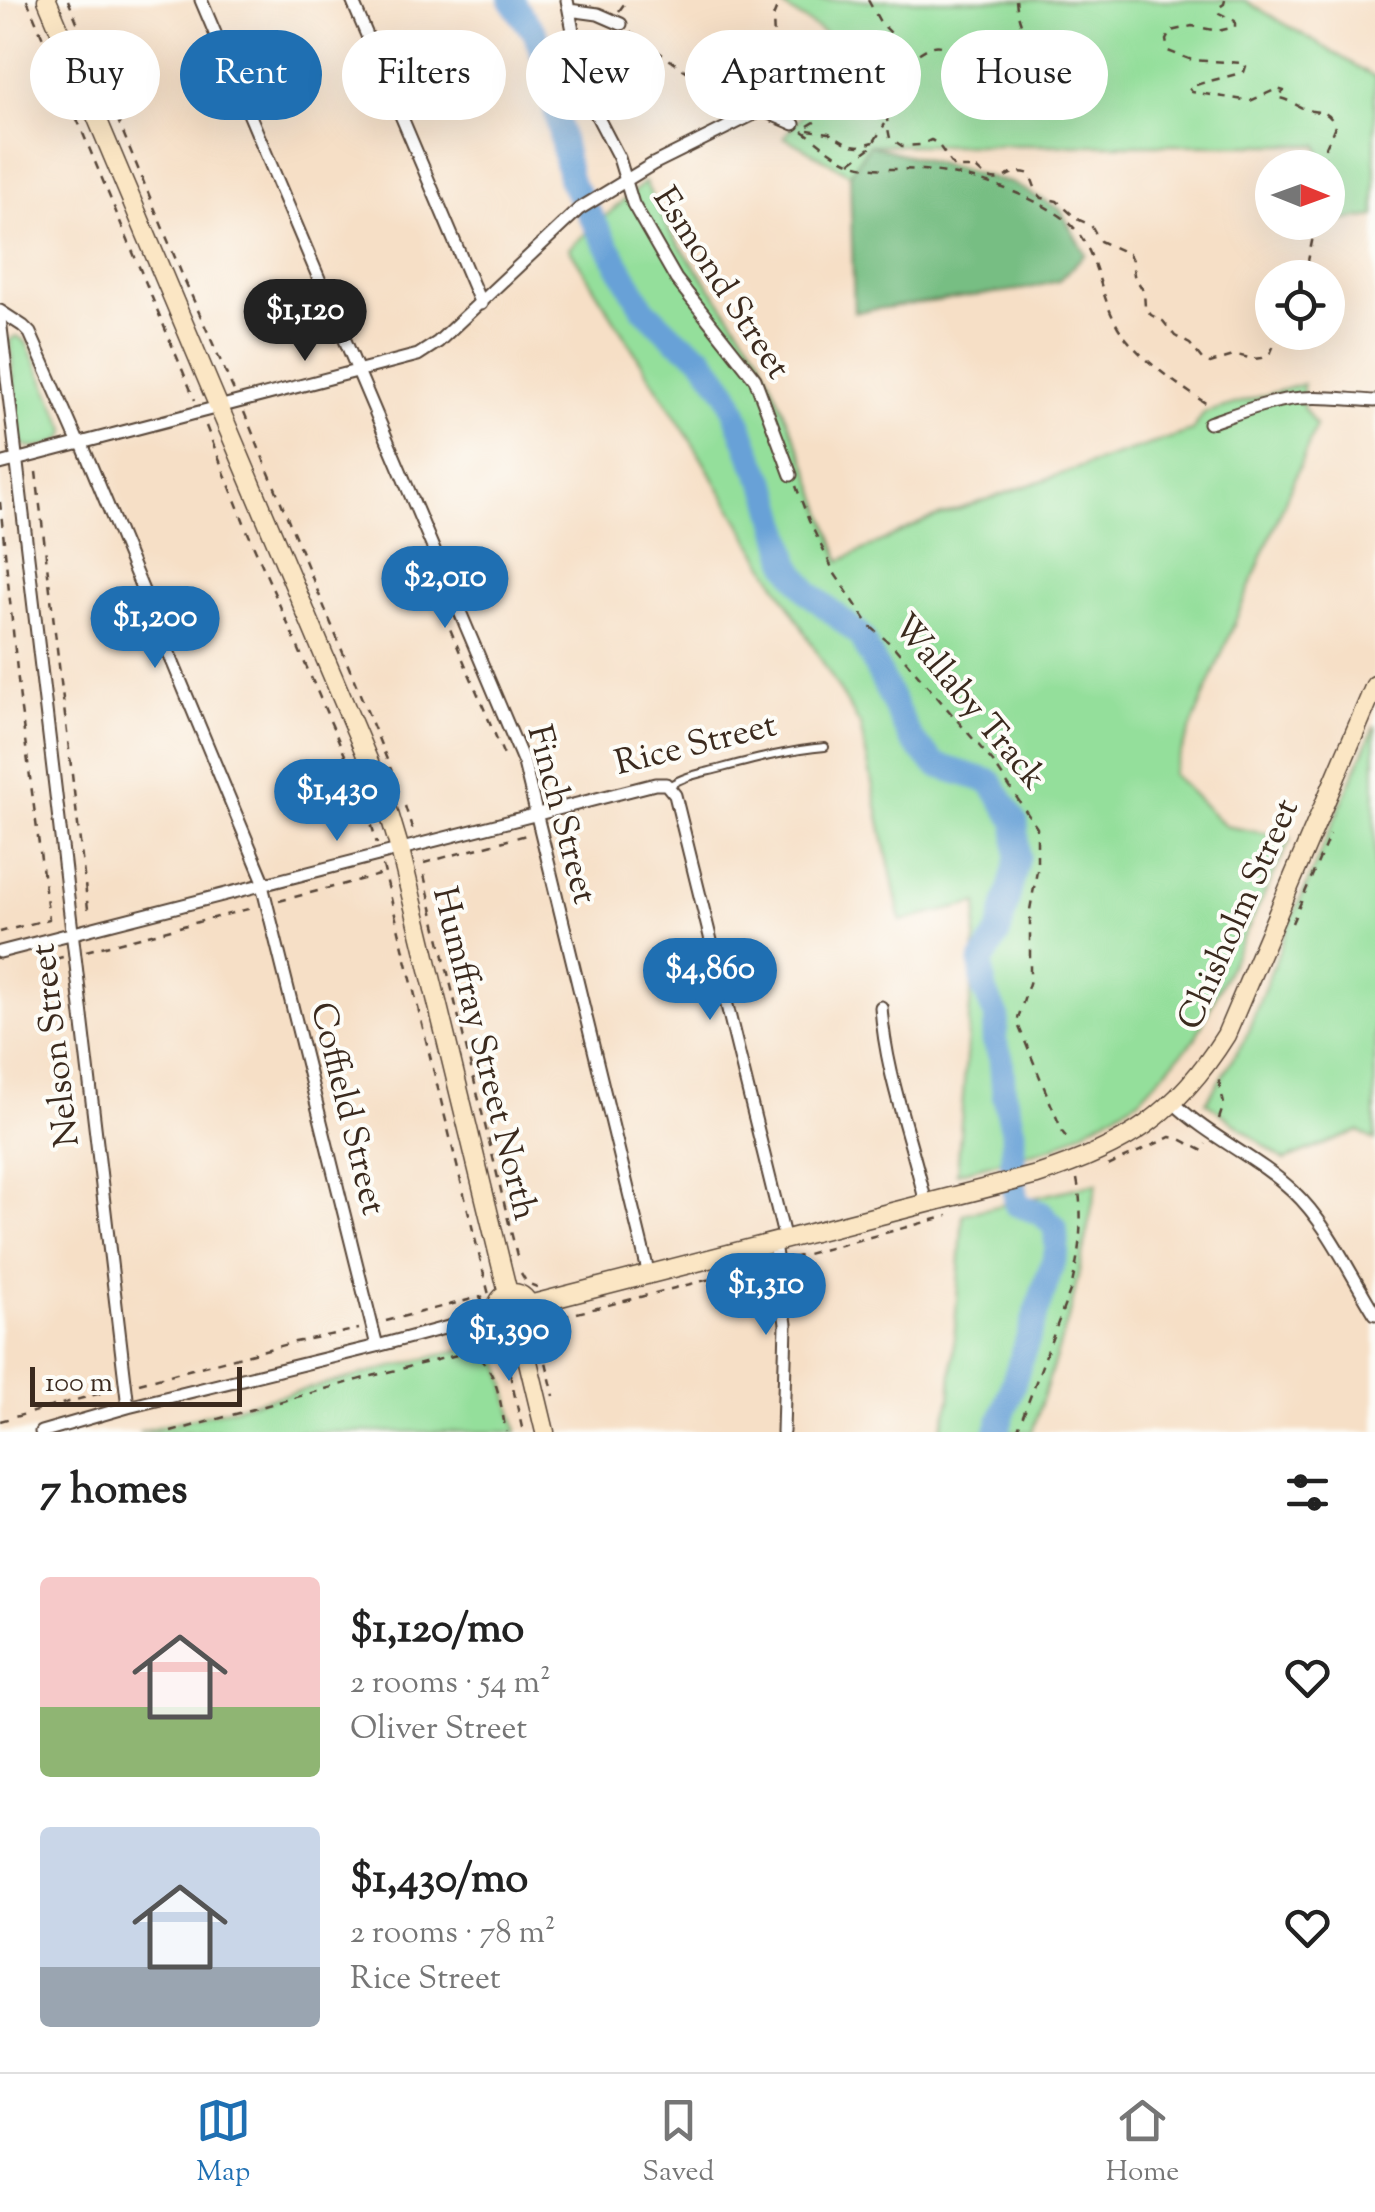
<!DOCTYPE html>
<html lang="en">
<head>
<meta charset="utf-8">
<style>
	body { margin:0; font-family:"Sorts Mill Goudy",serif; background:#f6f6f6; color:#222; height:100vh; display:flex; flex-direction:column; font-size:38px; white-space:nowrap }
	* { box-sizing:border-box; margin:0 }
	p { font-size:32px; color:#767676 }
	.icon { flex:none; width:55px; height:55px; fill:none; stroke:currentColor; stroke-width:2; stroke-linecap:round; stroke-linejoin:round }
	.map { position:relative; height:1432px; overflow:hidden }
	.side { display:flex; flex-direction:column; background:#fff; flex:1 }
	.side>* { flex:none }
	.hud { position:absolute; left:30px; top:30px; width:1315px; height:90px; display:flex; gap:20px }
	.needle { width:65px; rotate:91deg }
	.tools { position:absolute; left:1255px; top:150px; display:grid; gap:20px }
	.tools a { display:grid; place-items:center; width:90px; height:90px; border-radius:50%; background:#fff; box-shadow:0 10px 40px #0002; font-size:50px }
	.scale { position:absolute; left:30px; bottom:25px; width:212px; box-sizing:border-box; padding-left:10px; border:5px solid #3b2a1e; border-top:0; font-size:28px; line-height:35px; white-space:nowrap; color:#3b2a1e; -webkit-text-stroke:8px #fdfcf7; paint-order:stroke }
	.price { position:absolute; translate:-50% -85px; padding:0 22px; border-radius:35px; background:#1f6fb2; color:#fff; font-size:32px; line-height:65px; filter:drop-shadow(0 2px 5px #0008) }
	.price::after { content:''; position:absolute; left:50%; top:60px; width:30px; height:22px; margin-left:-15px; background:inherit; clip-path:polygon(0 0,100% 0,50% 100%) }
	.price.on { background:#222; color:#fff }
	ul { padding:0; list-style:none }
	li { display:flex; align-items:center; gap:30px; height:250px; padding:0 40px }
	li span { display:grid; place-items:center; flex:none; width:280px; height:200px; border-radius:10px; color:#555 }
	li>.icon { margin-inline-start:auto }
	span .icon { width:120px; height:120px; fill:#fffc; stroke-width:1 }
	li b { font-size:42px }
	h2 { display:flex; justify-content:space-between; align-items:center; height:120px; padding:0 40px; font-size:42px }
	.tag { padding:0 35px; border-radius:45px; background:#fff; box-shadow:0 10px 40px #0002; font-size:35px; line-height:90px }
	.tag.on { background:#1f6fb2; color:#fff }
	.tabs { display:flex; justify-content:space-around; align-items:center; height:140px; border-top:2px solid #e0e0e0; background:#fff; font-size:28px; color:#767676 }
	.tabs a { display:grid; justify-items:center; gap:5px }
	.tabs .on { color:#1f6fb2 }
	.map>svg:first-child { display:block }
</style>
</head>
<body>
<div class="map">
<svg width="1375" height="1432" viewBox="0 0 1375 1432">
	<rect width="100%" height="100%" fill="#fdfcf7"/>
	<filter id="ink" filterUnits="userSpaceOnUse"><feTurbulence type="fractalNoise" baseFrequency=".01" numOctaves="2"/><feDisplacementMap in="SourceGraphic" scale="20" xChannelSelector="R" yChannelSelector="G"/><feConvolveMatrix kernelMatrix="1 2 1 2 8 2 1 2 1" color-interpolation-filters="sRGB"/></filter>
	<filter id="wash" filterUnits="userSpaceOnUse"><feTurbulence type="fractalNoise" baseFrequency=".0048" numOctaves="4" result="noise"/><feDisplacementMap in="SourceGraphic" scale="40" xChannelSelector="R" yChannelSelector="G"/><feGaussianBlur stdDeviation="2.25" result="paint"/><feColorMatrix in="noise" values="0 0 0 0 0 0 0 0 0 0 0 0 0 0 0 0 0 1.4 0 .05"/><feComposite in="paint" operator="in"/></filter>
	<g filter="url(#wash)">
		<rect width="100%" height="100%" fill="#f6dfc6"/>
		<path fill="#94df9b" stroke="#68845c" stroke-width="2.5" d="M773,0H1244L1375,77V216L1332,222L1328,196V168L1323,167L1318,145H869L850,174L784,137L854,52Z
			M645,182L668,229L760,356L808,467L840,561L922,522L1096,462L1192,431L1204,413L1303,384V407L1316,426L1172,774L1225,826L1291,838L1195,1039L1139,1099L1054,1147L957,1173L978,903L901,921L860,725L696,449L569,248Z
			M17,336L26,342L66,429C66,432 66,435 64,437C59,443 35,450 28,447C20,444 20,438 18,431L10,340Z
			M1375,725V1141L1359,1131L1284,1160L1206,1102L1245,1039L1283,940Z
			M1097,1183L1071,1310L1032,1432H940L950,1401L963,1214Z
			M495,1341L517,1432H138Z"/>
		<path fill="#77be83" stroke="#597450" stroke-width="2.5" d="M869,145L1011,183L1060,209L1085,254L1058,281L1025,289L854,312L850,174Z"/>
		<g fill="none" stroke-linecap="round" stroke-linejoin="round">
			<path stroke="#67a1d7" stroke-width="25" d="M511,0L535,34L545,60L570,180L643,308L675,339L702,357L728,393L753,459L770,493L789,565L808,592L861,636L911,739L936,765L991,782L1016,822L1018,857L999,932L981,963L984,989L997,1018L994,1040L1001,1058L1004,1094L1013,1131V1171L1016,1204L1041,1213L1055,1227L1057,1250L997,1432"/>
		</g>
	</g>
	<g filter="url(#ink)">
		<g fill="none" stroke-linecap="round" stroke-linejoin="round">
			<defs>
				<path id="lane" d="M669,786C685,775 704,773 722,768C756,759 790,750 825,747"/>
				<path id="street" d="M201,0L524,763L649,1275
					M352,0L481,304
					M567,0L585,93L619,158L633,204L676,279L755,379L791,475
					M569,10L598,14L621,24
					M739,100L794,124
					M0,311L23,326L30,333L79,444
					M0,319L128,1407
					M1209,423C1238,413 1271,400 1302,398C1327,396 1351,400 1375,401
					M82,444L265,884
					M0,464L418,355L438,342L579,209L653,164L760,111
					M262,885L377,1346
					M0,952L655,784H666L675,795L785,1240
					M881,1007C886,1077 911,1136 926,1204
					M1174,1103C1210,1138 1257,1157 1293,1191C1328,1224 1350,1274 1375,1314
					M774,1243L786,1324L783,1432
					M41,1432L128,1407L377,1346L497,1314"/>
				<path id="secondary" d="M47,0L385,800L400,850L508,1293
					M497 1309a16 16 0 1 1 32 0a16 16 0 1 1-32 0Z
					M529,1305L1037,1175C1125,1147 1176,1115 1226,1035L1375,685
					M519,1324L545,1432"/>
			</defs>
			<use href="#lane" stroke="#574537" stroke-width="10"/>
			<use href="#street" stroke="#574537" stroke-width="15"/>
			<use href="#secondary" stroke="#574537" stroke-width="21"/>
			<path stroke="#574537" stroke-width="2.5" stroke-dasharray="8 8" stroke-linecap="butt" d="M27,0L195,400
				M68,0L181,272L234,391
				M868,0L880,22L892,34L901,50L910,59
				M1016,0C1018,19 1021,30 1035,43V48C1029,49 1023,48 1018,49C996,53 1001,77 990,90L971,82L963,85L952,83L953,51C938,42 932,45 918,54C889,72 882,106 890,138L902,146L920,145L931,140C943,145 946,160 955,168H976C1003,195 1003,165 1030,174L1037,193L1042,198L1057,201L1077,219L1091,225L1100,241L1129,254L1132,260L1134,275L1144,292L1145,307L1151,315L1163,321L1175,336L1190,344L1202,359L1210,363L1237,355L1253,359L1262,358L1271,352L1279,332
				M1225,0L1224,4L1218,8L1219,13L1235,21V27L1218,31L1192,26L1171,31L1166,40L1168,51L1192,60L1243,63L1246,66L1244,72C1231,76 1198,83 1189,88L1192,92L1250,101L1277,89L1284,91L1278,96L1279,98C1290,100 1295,105 1305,109C1321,115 1327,107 1335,126L1325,149L1323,168
				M619,11L627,0
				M630,32L683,69L729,95
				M742,87L774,39L773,17L780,0
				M808,126L843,105L893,79
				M808,130L829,133L850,145L859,146L874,142
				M803,131C820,143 835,157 854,164C877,171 899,168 922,170C968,174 1020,190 1059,215C1099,241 1096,290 1118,327C1137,358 1181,387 1210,406
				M851,162L870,148L885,124
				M1301,278L1308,261L1316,222
				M244,412L397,784
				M206,426L249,535L365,801L377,844
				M36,472L88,909
				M796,486L809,521L835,574L870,626L894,647L993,762L1037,828V871L1030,910V980L1017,1022L1063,1133L1071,1143
				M0,502L21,710L49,919L0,932
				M419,556L505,758
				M405,806L413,831
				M424,863L526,835
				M383,866L489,1295L481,1297L483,1305
				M424,875L517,1256
				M279,901L383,874
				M1292,923L1330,834
				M86,951L252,908
				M55,959L63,957
				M1219,1119L1224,1104L1218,1077L1219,1074
				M1108,1166L1170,1137L1178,1138L1203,1151L1206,1144
				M792,1258L948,1216
				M521,1273L527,1283L537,1287
				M386,1321L480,1297
				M544,1321L537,1323L554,1396
				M546,1321L765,1265
				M492,1331L502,1339L523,1432
				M480,1355L488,1330
				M139,1383L295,1342L359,1329
				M0,1421L112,1390
				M171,1432L372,1376L469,1352C498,1365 500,1403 506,1432
				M1017,1432L1071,1288C1080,1252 1084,1216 1077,1179"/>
			<use href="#lane" stroke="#fff" stroke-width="6"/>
			<use href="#street" stroke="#fff" stroke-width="11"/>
			<use href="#secondary" stroke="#fbe6c4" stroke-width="18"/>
		</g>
	</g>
	<g text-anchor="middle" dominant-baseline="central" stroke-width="8" stroke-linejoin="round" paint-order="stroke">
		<g font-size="35" fill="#3b2a1e" stroke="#fdfcf7">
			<text transform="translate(720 284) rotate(57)">Esmond Street</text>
			<text transform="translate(968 703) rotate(50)">Wallaby Track</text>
			<text transform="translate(696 746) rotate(-14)">Rice Street</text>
			<text transform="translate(560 815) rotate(75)">Finch Street</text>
			<text transform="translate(1240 915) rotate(-66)">Chisholm Street</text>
			<text transform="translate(57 1045) rotate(-97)">Nelson Street</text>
			<text transform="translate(483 1054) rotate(76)">Humffray Street North</text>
			<text transform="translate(346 1109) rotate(76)">Coffield Street</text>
		</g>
	</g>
</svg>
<div class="tools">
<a><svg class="needle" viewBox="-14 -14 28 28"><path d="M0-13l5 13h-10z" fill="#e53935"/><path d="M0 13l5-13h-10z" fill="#767676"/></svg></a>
<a><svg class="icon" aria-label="locate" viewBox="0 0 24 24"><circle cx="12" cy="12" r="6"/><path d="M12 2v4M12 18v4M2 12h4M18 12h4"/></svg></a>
</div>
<div class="scale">100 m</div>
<b class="price on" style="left:305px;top:364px">$1,120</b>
<b class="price" style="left:445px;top:631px">$2,010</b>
<b class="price" style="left:155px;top:671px">$1,200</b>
<b class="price" style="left:337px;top:844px">$1,430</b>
<b class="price" style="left:710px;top:1023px">$4,860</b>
<b class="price" style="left:766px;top:1338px">$1,310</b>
<b class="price" style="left:509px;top:1384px">$1,390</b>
<div class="hud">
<a class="tag">Buy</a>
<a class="tag on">Rent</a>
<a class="tag">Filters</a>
<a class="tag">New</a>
<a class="tag">Apartment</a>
<a class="tag">House</a>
</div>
</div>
<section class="side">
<h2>7 homes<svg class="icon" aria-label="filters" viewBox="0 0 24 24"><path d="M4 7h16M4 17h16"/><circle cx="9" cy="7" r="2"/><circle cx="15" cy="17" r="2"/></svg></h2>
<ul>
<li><span style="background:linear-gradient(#f6c9c9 65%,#8fb573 0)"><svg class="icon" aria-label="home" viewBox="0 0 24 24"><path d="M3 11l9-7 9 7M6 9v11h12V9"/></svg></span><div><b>$1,120/mo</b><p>2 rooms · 54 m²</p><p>Oliver Street</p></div><svg class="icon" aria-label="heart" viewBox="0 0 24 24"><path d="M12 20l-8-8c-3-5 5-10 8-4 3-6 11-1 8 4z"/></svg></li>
<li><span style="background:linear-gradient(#c9d6e8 70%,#9aa5b1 0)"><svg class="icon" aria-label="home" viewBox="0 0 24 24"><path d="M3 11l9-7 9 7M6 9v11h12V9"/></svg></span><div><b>$1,430/mo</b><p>2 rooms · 78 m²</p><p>Rice Street</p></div><svg class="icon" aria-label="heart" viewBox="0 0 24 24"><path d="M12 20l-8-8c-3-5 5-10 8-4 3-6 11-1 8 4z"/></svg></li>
</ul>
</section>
<nav class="tabs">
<a class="on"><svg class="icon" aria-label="map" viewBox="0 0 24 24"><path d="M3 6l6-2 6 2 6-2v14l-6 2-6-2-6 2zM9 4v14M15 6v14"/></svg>Map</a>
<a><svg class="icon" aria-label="saved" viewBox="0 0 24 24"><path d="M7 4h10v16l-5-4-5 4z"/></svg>Saved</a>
<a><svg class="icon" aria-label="home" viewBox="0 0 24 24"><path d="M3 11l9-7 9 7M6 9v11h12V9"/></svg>Home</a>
</nav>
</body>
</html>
